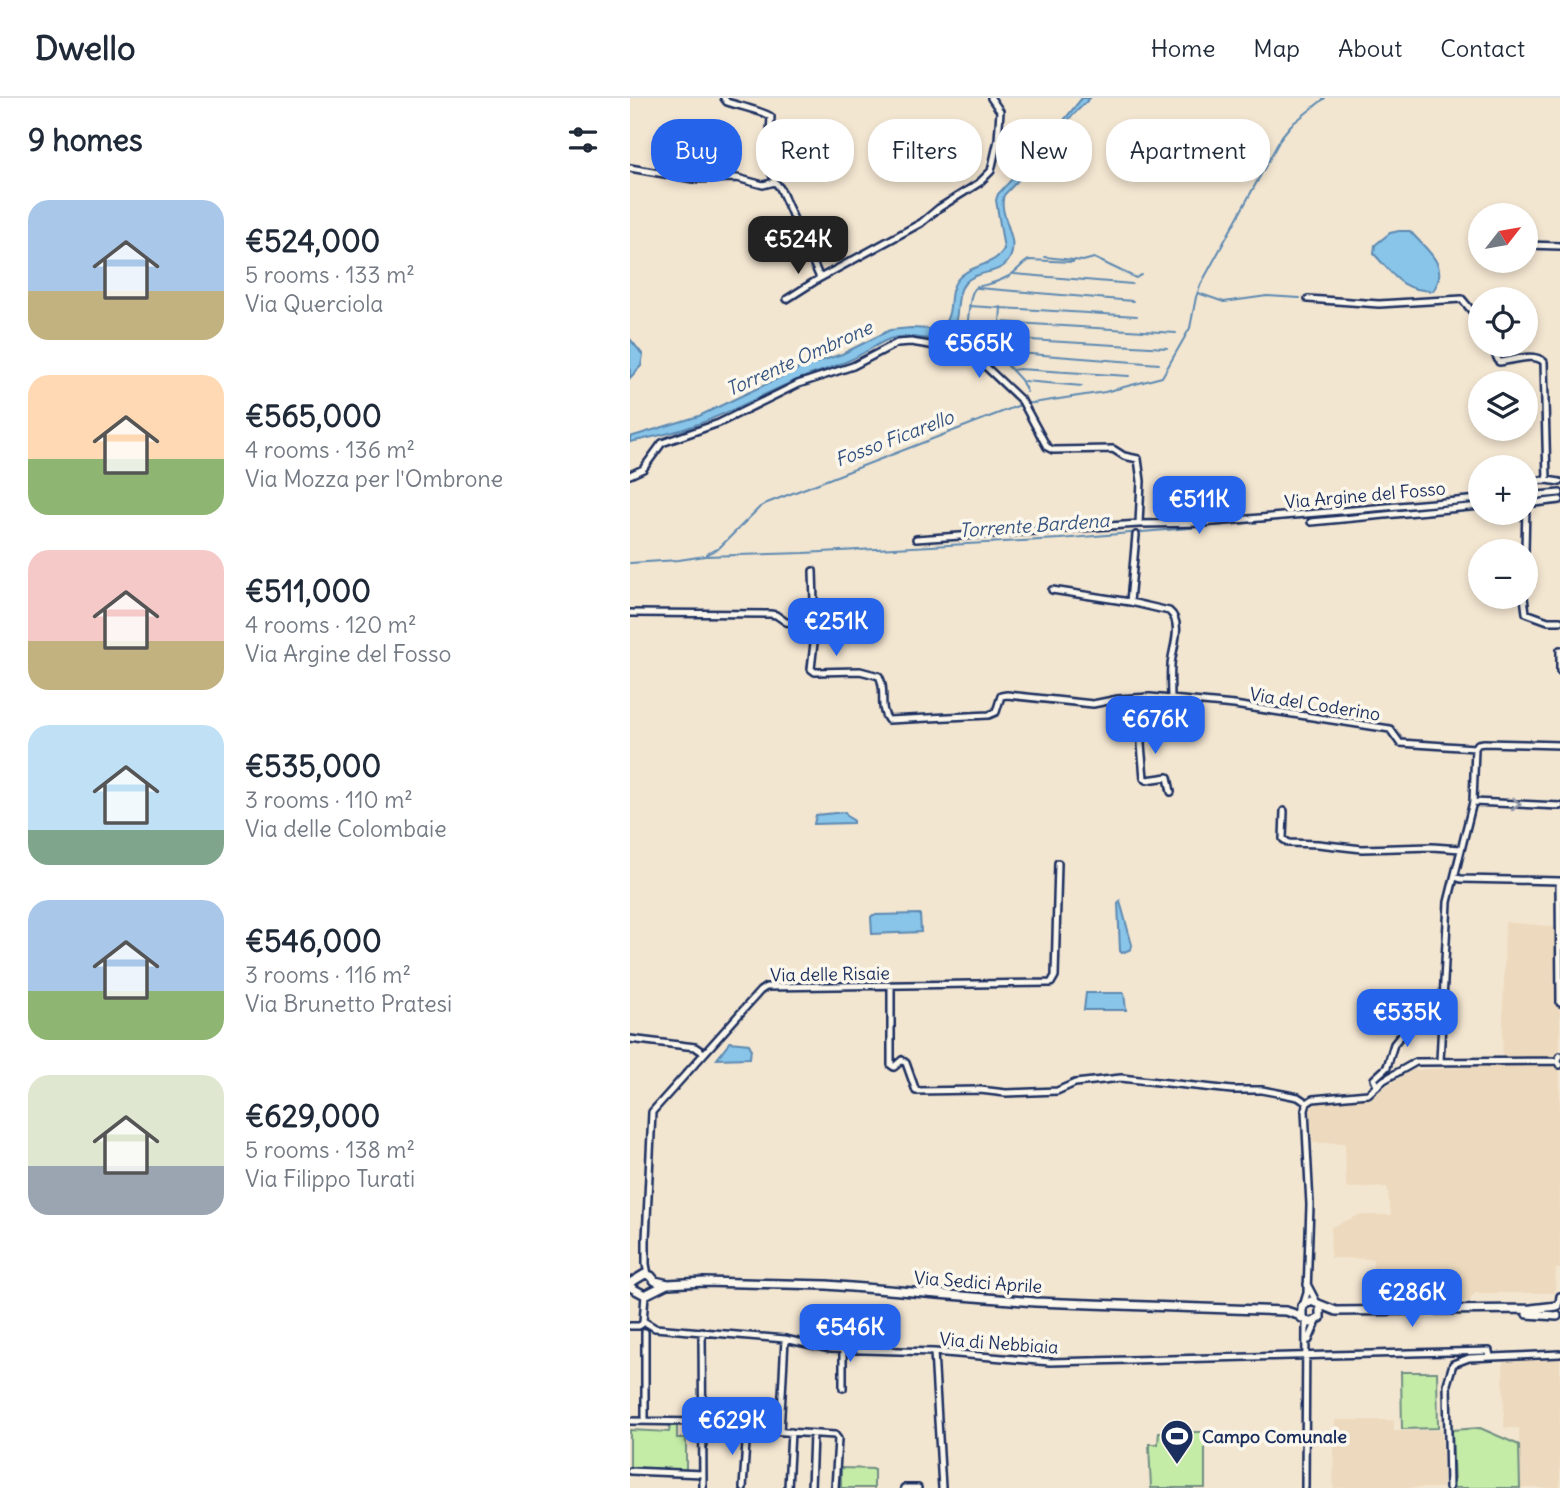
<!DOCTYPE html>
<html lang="en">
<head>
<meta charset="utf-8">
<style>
	body { margin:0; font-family:Delius,sans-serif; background:#f2f2f3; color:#1f2937; height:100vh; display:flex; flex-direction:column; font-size:26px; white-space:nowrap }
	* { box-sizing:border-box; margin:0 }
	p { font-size:23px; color:#747a83 }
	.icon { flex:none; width:38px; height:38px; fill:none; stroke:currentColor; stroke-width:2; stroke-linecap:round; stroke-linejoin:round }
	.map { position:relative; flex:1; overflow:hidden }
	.drawer { display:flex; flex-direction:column; background:#fff; width:630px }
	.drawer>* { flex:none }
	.guide { position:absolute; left:21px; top:21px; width:665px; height:63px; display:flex; gap:14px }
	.needle { width:46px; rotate:59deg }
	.buttons { position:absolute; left:838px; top:105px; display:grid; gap:14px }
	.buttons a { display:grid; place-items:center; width:70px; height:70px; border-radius:50%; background:#fff; box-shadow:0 4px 10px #0003; font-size:35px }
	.price { position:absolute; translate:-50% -60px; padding:0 16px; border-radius:14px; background:#2563eb; color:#fff; font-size:23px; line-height:46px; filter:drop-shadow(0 2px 4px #0008) }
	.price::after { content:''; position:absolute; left:50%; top:42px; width:21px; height:16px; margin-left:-10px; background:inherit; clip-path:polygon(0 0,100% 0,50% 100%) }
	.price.on { background:#222; color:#fff }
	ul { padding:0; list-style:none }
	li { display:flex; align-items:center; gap:21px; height:175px; padding:0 28px }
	li span { display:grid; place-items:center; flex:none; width:196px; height:140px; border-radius:21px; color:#555 }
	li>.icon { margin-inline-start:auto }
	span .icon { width:84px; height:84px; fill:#fffc; stroke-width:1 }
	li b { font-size:30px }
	h2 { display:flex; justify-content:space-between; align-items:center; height:84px; padding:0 28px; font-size:30px }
	.tag { padding:0 24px; border-radius:28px; background:#fff; box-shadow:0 4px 10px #0003; font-size:24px; line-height:63px }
	.tag.on { background:#2563eb; color:#fff }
	header { display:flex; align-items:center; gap:42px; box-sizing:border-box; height:98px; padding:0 35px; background:#fff; border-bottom:2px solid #e0e1e3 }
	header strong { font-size:33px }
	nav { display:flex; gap:38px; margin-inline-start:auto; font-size:24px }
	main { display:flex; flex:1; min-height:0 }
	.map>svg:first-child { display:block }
</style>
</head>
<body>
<header>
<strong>Dwello</strong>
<nav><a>Home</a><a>Map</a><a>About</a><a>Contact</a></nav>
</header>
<main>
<section class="drawer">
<h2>9 homes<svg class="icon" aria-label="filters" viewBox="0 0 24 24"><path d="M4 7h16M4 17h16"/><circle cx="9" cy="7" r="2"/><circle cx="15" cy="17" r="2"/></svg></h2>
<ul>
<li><span style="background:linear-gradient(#a9c7e8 65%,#c2b280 0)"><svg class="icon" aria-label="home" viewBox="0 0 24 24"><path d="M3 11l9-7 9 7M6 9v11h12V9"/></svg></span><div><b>€524,000</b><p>5 rooms · 133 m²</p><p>Via Querciola</p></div></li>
<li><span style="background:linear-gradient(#ffd9b3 60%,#8fb573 0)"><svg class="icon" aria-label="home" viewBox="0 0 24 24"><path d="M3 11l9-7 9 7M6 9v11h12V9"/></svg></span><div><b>€565,000</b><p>4 rooms · 136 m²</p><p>Via Mozza per l'Ombrone</p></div></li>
<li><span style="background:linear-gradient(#f6c9c9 65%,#c2b280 0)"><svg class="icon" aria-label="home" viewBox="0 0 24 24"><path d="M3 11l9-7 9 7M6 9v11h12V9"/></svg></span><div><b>€511,000</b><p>4 rooms · 120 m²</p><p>Via Argine del Fosso</p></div></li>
<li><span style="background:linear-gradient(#bfe0f5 75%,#7fa58c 0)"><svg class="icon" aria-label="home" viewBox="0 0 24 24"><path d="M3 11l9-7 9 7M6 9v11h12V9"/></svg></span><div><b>€535,000</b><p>3 rooms · 110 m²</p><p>Via delle Colombaie</p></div></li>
<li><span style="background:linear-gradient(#a9c7e8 65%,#8fb573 0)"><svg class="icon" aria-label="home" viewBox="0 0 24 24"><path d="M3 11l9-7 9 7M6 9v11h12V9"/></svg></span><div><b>€546,000</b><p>3 rooms · 116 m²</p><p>Via Brunetto Pratesi</p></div></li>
<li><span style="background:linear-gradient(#dfe7d0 65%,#9aa5b1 0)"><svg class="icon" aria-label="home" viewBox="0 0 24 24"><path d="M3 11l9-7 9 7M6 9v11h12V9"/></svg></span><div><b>€629,000</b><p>5 rooms · 138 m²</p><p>Via Filippo Turati</p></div></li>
</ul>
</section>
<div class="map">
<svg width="930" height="1390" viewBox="0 0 930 1390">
	<rect width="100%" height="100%" fill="#f3e6d1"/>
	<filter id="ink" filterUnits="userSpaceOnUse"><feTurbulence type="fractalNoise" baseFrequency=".0143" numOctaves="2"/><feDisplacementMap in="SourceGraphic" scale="14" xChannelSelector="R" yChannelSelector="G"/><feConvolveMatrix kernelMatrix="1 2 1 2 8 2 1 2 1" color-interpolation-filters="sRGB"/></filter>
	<g filter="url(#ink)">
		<path fill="#eddabe" d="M875,824L930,829V1171H926L925,1195H846L841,1199V1203L834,1204L827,1201H796L789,1206L752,1207L743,1172V1161L700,1160L701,1129L729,1117H761L757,1089L716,1090L715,1045H683L680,1010L688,1005L741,998L782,972L872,967Z
			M930,1258V1390H890L889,1330H874L873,1262Z
			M705,1322H764V1333L812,1332L813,1390H703Z"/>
		<path fill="#c4eca7" stroke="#708e82" stroke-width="2" d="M771,1274H807L808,1330L772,1331Z
			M40,1328H47V1340H56V1373L0,1371V1332L39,1334Z
			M850,1330L889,1347L890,1390H822L824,1387L822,1332Z
			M529,1334H575V1390H521L519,1346H528Z
			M211,1370L244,1371V1390H211Z"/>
		<path fill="#89c5e9" stroke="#5d89b1" stroke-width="2" d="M452,0H460L441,19L418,51L374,97C367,117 390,140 380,160C371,178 347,171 335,185C322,200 334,227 315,238C301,246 276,233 257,242C244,248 233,256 220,262C200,271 179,276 160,285C127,299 96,317 62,328C42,336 21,339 0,344V339L69,318L170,270L212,256L260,232L281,230L301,231L314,226C324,213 317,195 327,182C339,166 364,169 374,151L366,102L368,96L413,48Z
			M769,133H780C797,153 821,167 803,193C770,192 765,178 744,156L745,147L760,135Z
			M0,241L13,257L11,268L0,280Z
			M215,714L218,719L223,722V725L184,726L186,717Z
			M490,803L502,847L501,851L492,855L490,853L488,805Z
			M243,817L290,816L291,834L242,836L241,819Z
			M456,895H494L496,912H454Z
			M100,944L119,946L121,950L120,960L87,961Z"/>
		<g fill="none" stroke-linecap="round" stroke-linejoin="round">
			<path stroke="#5d89b1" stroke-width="2" d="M415,159L453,163L464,160L506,180L511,177
				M384,176L502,186
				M347,188L348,190L503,203
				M568,195L594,204L637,198L670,200
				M339,208L507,218
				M371,209L370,224L546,235
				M338,222C342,175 345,196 377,179C386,175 391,166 399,162L443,164
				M333,238L537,250
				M351,239L391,282L397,294
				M367,257L375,254L529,266
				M382,272L389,271L499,278
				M394,283L452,288
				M396,306L475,294L532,279L560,230L566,199L571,186L652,38L661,27L695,0
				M896,401L930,398
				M77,456L88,451L130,409L137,405L390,307
				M0,465L49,462L75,458L174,455L430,441L850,405"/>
			<defs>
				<path id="minor" d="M94,0L97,4C106,7 136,14 141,19L138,66L145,84
					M0,70L63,81L107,80L133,87L145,84L150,90L190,180
					M896,147L930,148
					M157,201L190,180L291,125L309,110L349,85L361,73L368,42L370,13L361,0
					M678,201L749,206L832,201L850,223
					M861,247L869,264C883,263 903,254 914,264L917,382
					M0,377L13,371L32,345L89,325L168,286L223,268L267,245L281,244L306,248L315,246L329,238L352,265L392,303L417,349L423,352L483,351L494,358L508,361L511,383L509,426
					M896,389L900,383L917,382L930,384
					M896,398L930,395
					M896,406L930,402
					M681,424L850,408
					M506,437L500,504L539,513C554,525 542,551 541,567C540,579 541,590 541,602
					M286,441L509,426L572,425L850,401
					M895,453L896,406
					M183,473L185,536L181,571L185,574L230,573L249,578C257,592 248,609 258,622L359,617L366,614L371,598L377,597L463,606L488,601L520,599L604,607L760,631L770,645L845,650L848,646L854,645L930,647
					M422,492L500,504
					M894,499L896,515L918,523H930
					M0,515L140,516L146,517L156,524L185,529
					M930,552V573
					M515,599L511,646L514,680L517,682L538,679L541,694
					M843,704L930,708
					M654,713L653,741L659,745L688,746L732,751L802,749L831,751
					M825,779L831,781L930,783
					M929,783L930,905
					M261,889V967L264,969L272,962L276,965L286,993L350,992L376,995L427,993L445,985L491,980L602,992H632L668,999L677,1005
					M0,941L65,949L74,955
					M930,958L927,963L930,967
					M810,963L818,804L843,704L845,650
					M747,988L744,981L757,969L764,946L777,930L786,927H810
					M18,1177L16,1166V1141L22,1014L130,893L136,889L421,885L425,878L428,765
					M677,1186L687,1205
					M674,1205L677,1195L680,1107L675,1012L677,1005L683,1001L738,996L754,982L786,964L927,963
					M929,1205L930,1198
					M13,1224L15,1197
					M0,1228H9L15,1224L25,1230L155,1241L200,1251L304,1254L420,1264L859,1253L860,1259
					M72,1233L73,1390
					M15,1234V1323
					M679,1242L687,1223
					M304,1254L312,1390
					M213,1290V1252
					M0,1323L74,1324L139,1333L205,1337L208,1341L205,1390
					M150,1334L155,1241
					M0,1373L73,1376
					M113,1390L117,1330
					M158,1390L161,1334
					M181,1390L183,1336
					M274,1390H288
					M675,1390L676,1224
					M819,1390L817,1286L823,1266L839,1260L930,1256"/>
				<path id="major" d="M0,1185L15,1176L21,1178L25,1183L38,1186L74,1184L197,1187L405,1204L656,1213L668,1217L680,1225L690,1220V1209
					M0,1189L15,1197L37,1186
					M897,1216L927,1218
					M672,1220V1208L681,1203L706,1213L901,1211L927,1208"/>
			</defs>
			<use href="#minor" stroke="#1b2f5e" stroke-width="10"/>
			<use href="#major" stroke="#1b2f5e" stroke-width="12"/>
			<use href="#minor" stroke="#fbf7ec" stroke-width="5"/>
			<use href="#major" stroke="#fbf7ec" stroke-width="7"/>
		</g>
		<defs><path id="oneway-chevron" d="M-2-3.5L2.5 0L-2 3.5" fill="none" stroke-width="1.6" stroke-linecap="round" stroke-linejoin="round" transform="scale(1.75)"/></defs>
		<use stroke="#8b93a5" href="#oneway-chevron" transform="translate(886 706) rotate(3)"/>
	</g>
	<defs>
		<symbol id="stadium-pin" viewBox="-11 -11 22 30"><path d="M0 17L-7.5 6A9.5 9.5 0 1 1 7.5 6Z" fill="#1b2f5e" stroke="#fbf7ec"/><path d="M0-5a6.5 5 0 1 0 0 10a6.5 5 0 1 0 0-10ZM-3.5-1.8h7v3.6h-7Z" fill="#fff"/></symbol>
	</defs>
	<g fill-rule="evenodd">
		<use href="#stadium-pin" x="528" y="1319" width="38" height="52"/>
	</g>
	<g text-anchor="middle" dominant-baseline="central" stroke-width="7" stroke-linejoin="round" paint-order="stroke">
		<g font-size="18" fill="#1b2f5e" stroke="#fbf7ec">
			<text transform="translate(735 397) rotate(-5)">Via Argine del Fosso</text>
			<text transform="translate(685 606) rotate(9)">Via del Coderino</text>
			<text transform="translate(200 876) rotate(-1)">Via delle Risaie</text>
			<text transform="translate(348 1184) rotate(4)">Via Sedici Aprile</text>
			<text transform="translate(369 1245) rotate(4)">Via di Nebbiaia</text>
		</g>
		<g font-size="18" font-weight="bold" fill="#1b2f5e" stroke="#fbf7ec" text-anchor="start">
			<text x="572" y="1338">Campo Comunale</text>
		</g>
		<g font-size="19" font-style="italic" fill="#365481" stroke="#fbf7ec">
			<text transform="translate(169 260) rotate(-24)">Torrente Ombrone</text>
			<text transform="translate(264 340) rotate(-21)">Fosso Ficarello</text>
			<text transform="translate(404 427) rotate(-4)">Torrente Bardena</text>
		</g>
	</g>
</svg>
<div class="buttons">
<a><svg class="needle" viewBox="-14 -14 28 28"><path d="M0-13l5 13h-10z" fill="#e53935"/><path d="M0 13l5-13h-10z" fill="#747a83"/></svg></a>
<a><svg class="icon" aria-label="locate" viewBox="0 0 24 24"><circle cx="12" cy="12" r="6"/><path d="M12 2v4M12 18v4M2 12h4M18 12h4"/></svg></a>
<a><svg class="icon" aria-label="layers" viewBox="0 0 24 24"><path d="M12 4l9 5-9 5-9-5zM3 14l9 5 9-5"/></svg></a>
<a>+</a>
<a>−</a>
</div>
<b class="price on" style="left:168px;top:178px">€524K</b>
<b class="price" style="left:349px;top:282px">€565K</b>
<b class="price" style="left:569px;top:438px">€511K</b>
<b class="price" style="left:206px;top:560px">€251K</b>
<b class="price" style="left:525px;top:658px">€676K</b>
<b class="price" style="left:777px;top:951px">€535K</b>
<b class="price" style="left:782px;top:1231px">€286K</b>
<b class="price" style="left:220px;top:1266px">€546K</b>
<b class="price" style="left:102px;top:1359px">€629K</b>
<div class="guide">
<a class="tag on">Buy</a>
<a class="tag">Rent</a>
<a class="tag">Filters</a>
<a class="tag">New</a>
<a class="tag">Apartment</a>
</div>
</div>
</main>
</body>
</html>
